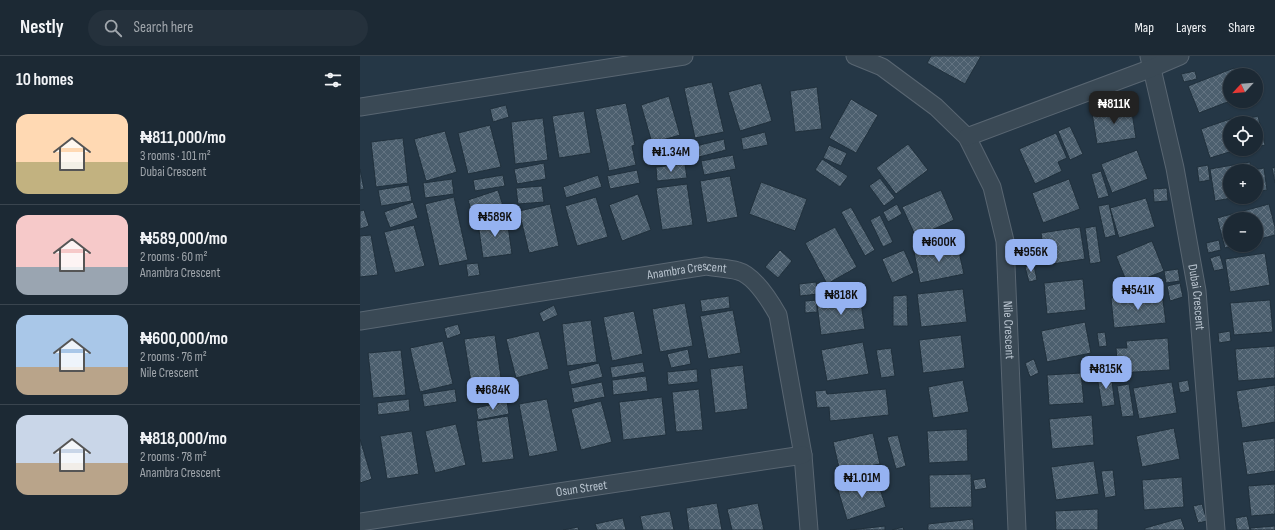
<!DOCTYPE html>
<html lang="en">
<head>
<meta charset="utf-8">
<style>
	body { margin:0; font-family:"Sofia Sans Condensed",sans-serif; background:#25313c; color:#f1f3f6; height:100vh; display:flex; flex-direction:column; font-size:15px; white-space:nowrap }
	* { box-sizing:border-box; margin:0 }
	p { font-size:13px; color:#a0a6ac }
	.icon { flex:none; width:22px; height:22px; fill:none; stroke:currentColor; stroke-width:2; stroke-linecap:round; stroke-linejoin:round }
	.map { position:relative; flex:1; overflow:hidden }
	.details { display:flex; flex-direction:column; background:#1c2934; width:360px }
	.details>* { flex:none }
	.needle { width:26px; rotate:244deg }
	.tools { position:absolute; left:863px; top:12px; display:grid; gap:8px }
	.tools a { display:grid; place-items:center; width:40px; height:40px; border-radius:50%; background:#1c2934; box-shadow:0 1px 3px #0004,0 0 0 1px #3a454f; font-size:20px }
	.price { position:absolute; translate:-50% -34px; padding:0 9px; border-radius:8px; background:#95b2f1; color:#111; font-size:13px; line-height:26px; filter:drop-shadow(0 1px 2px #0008) }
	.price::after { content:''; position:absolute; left:50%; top:24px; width:12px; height:9px; margin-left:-6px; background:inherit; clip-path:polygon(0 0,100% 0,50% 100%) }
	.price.on { background:#222; color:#fff }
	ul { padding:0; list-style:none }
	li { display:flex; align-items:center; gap:12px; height:100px; padding:0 16px }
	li+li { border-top:1px solid #3a454f }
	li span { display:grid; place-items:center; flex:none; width:112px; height:80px; border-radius:12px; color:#555 }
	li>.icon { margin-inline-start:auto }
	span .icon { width:48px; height:48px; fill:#fffc; stroke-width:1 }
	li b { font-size:17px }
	h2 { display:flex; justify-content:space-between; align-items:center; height:48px; padding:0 16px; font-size:17px }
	header { display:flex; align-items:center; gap:24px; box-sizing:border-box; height:56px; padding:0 20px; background:#1c2934; border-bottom:1px solid #3a454f }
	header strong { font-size:19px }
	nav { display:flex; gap:22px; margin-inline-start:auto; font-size:14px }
	.search { width:280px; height:36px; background:#25313c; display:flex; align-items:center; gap:10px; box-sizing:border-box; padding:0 14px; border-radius:22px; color:#a0a6ac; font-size:15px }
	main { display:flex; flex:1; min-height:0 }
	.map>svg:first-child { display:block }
</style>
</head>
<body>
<header>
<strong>Nestly</strong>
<div class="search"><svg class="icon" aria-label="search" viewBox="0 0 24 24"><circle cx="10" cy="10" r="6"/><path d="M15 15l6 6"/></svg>Search here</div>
<nav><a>Map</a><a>Layers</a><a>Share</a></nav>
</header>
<main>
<section class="details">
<h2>10 homes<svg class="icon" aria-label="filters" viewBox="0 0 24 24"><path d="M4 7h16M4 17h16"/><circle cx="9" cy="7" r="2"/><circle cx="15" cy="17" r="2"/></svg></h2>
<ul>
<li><span style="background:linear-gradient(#ffd9b3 60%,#c2b280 0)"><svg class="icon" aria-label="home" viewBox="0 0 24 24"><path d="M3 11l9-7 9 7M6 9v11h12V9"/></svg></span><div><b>₦811,000/mo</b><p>3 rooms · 101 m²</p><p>Dubai Crescent</p></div></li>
<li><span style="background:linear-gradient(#f6c9c9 65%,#9aa5b1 0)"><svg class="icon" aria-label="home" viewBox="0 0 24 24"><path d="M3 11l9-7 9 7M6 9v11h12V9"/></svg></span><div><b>₦589,000/mo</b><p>2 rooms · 60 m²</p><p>Anambra Crescent</p></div></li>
<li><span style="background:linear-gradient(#a9c7e8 65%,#b9a48a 0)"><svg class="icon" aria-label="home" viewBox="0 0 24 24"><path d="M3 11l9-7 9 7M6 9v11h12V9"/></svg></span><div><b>₦600,000/mo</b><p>2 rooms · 76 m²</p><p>Nile Crescent</p></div></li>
<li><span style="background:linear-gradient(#c9d6e8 60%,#b9a48a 0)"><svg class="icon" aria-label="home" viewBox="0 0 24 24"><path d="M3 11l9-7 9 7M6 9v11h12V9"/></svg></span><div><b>₦818,000/mo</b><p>2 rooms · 78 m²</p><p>Anambra Crescent</p></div></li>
</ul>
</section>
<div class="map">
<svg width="915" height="474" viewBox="0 0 915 474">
	<defs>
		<pattern id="building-cross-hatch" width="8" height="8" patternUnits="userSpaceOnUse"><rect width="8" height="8" fill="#4c5f6e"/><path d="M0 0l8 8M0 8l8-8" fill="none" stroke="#647482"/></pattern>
	</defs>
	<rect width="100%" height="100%" fill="#253746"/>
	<path fill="url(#building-cross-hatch)" stroke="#20303c" d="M571,0H621L605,28L567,7Z
		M874,12L876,19H870V45L839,57L828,30Z
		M835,15L837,23L824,26L821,18Z
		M352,26L364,76L335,82L324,32Z
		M401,27L412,65L380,75L368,36Z
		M457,31L462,73L435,76L430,35Z
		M309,40L320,79L292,87L281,49Z
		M491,43L518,59L496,97L469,82Z
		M266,47L275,89L272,90L276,109L249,115L235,53Z
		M146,49L149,61L133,66L130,53Z
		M771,50L776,82L737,88L732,57Z
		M224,55L231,97L199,102L192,60Z
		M879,60L881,67H870V93H879L850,102L841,73Z
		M898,60L905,89L896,91V67H887L886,63Z
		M183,62L188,104L155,108L151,66Z
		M130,69L141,111L108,118L98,77Z
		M710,70L723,98L710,104L698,75Z
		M85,75L97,116L66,125L54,83Z
		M405,76L408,89L383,94L381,82Z
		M696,77L707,102L698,106L702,115L675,128L659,93Z
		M43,82L48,127L16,131L11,86Z
		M364,83L366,94L339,101L336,90Z
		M323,86L325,101L297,105L295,90Z
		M548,88L568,114L536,138L516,112Z
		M469,89L487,97L481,110L463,102Z
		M777,94L788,123L752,137L741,108Z
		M373,99L376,113L344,119L341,105Z
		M462,103L488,120L480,131L455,114Z
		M890,106L891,115H870V141H877L855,145L850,113Z
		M184,107L186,123L157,128L154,113Z
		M325,108L327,122L297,125L296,111Z
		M848,109L850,124L839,126L837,111Z
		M915,111V127L912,112Z
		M904,112L907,134L896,136V115L892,114Z
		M0,113L4,133L0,134Z
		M277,114L280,127L250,133L247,120Z
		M741,115L749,140L738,143L731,118Z
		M143,119L145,130L115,135L113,124Z
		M238,119L242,131L206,142L203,131Z
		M370,120L378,161L347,167L340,125Z
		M520,122L535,142L524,150L509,130Z
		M92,123L94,138L65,142L63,127Z
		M709,123L720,153L683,167L672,137Z
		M401,126L447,143L435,175L389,158Z
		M327,128L333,169L302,174L296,132Z
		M49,129L52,145L21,150L18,134Z
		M182,130L184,146L158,148L156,132Z
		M807,132L808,145L794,146L793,133Z
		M138,134L143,150L113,160L108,144Z
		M581,134L594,164L556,181L542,151Z
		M278,138L291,174L262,185L249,149Z
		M94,141L108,204L79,210L65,148Z
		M236,141L248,181L217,190L205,150Z
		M786,142L795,171L759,182L750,152Z
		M53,146L58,162L30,172L24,156Z
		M190,148L199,190L169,197L159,155Z
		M537,148L542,158L528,166L523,156Z
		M749,148L756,179L745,182L738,150Z
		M909,148L915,171V179L896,184V163H870V189H876L865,192L857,162Z
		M491,151L515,194L505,200L481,156Z
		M4,154L9,170L0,173V155Z
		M520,159L533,186L523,191L510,164Z
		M147,163L152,198L123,202L118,167Z
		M54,169L65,210L35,217L24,176Z
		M736,170L741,206L730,208L725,172Z
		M475,171L497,211L467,228L445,187Z
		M720,171L725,203L686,209L681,177Z
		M11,179L18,219L0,221V180Z
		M859,184L861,194L848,197L846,187Z
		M792,185L804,215L768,229L756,200Z
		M597,187L604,218L560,227L554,196Z
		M420,194L432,205L418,222L405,211Z
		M544,194L554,217L532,227L522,203Z
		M905,197L910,229L870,236L865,203Z
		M860,199L864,213L854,215L850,202Z
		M118,207L120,219L108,221L106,208Z
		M674,209L677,224L669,226L665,211Z
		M818,213L820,225L806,227L804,215Z
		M723,223L726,254L687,258L684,227Z
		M456,226L458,238L440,240L439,228Z
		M820,227L823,241L810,245L807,230Z
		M603,233L607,266L561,271L557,238Z
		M802,237L806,267L754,272L751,242Z
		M547,239L548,270H533V240Z
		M369,240L370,252L342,256L340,244Z
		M500,241L505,273L461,279L457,248Z
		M457,244V256L445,257V245Z
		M910,244L913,276L874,279L870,247Z
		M325,247L333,290L300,296L292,253Z
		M194,249L198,259L183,266L179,257Z
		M373,254L381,297L348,303L340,260Z
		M274,255L283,298L252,305L243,261Z
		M231,264L237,306L207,310L202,268Z
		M725,266L731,297L687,306L681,275Z
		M98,268L101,278L87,283L84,272Z
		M179,275L189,313L156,322L146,283Z
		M870,275L871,285L859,287L858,277Z
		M745,276L747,290L739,291L737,277Z
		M135,279L141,322L111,326L104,283Z
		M601,279L605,312L563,317L559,284Z
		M808,282L810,314L758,317L756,292H767L766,285Z
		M83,285L93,328L60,336L50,292Z
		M503,286L509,318L467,325L461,294Z
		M915,290V322L878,325L875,293Z
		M531,292L535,320L521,322L516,294Z
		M328,293L331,308L311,312L307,298Z
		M41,294L46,339L13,342L8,297Z
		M674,303L679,317L670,321L665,307Z
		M283,306L285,316L252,322L250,311Z
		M239,307L243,321L211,329L208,315Z
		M383,309L388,353L355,357L350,313Z
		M337,313L338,326L308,329L307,316Z
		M721,317L724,347L689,349L687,319Z
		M751,318L755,349L742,351L737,320Z
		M286,320L288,335L253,339L252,324Z
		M142,323L146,336L116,344L113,331Z
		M603,324L609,356L573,362L568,331Z
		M828,324L830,335L820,337L818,326Z
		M242,326L245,341L214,347L211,332Z
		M812,326L817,357L779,363L773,332Z
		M769,328L774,360L762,361L757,330Z
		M915,329V366L882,372L876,335Z
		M95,333L97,346L64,351L62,338Z
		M339,333L343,374L316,376L312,336Z
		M526,333L529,359L470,365L469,351L457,352L455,335L466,334L467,338Z
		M302,341L306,379L263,384L259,346Z
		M49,343L50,355L18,359L17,347Z
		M187,343L198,395L169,401L159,348Z
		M147,345L149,358L118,364L116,352Z
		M241,345L252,386L221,394L211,353Z
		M732,359L734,389L692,393L689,363Z
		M148,360L154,403L122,407L116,365Z
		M96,368L106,409L75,417L65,375Z
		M814,372L820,403L782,411L776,380Z
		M607,373L608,405L569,407L567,375Z
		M52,375L59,418L27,423L20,380Z
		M513,377L520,408L480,416L473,386Z
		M538,379L546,410L536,413L527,381Z
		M915,382V415L887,419L882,386Z
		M0,383L12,423L0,427Z
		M734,405L739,438L696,444L691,411Z
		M753,414L756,440L745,442L741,415Z
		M611,418L612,451L570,452L569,419Z
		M516,421L526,451L487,464L478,434Z
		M822,421L824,451L784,454L782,424Z
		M625,422L627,432L615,434L613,424Z
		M915,428V458L891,460L888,430Z
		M357,447L362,474H329L326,452Z
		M398,447L404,474H372L367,453Z
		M842,448L847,465L838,467L833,450Z
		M738,453V474H696L695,455Z
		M310,455L314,474H283L280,460Z
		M887,460L890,474H877L875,462Z
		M263,462L266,474H237L235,468Z
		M821,462L825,474H785V472Z
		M613,463L614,474H568V468Z
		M525,470V474H490Z
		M915,470V474H891L890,472Z
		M218,471L219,474H203Z
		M543,471L544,474H532Z"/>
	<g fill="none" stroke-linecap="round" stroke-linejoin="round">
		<defs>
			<g id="minor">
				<path id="s1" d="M495,0L522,11L576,51L607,81L632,131L645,185L657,474"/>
				<path id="s2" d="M789,0L815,112L837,235L856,474"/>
				<path d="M0,51L324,0"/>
				<path d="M607,81L792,12L820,0"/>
				<path id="s3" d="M0,265L346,210C356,212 368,212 378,215C394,219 410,245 418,259L443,399L449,474"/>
				<path id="s4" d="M0,466L443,399"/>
			</g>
		</defs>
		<use href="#minor" stroke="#596672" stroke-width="19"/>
		<use href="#minor" stroke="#3a4955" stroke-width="17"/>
	</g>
	<g text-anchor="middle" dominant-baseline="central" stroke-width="3" stroke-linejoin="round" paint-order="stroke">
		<g font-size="13" fill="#b8c3ce" stroke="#1e2e3a">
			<text stroke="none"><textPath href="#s3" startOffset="331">Anambra Crescent</textPath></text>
			<text stroke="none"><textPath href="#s2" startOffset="246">Dubai Crescent</textPath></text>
			<text stroke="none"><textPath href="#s1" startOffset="340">Nile Crescent</textPath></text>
			<text stroke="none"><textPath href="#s4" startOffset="224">Osun Street</textPath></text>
		</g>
	</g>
</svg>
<div class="tools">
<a><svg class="needle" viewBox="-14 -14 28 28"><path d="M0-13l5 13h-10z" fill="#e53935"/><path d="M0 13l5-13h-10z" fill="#a0a6ac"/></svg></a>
<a><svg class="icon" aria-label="locate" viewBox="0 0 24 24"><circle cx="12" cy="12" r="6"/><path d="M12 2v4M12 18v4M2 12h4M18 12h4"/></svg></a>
<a>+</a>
<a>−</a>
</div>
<b class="price on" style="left:754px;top:69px">₦811K</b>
<b class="price" style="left:311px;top:117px">₦1.34M</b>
<b class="price" style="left:135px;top:182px">₦589K</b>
<b class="price" style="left:579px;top:207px">₦600K</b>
<b class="price" style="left:671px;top:217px">₦956K</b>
<b class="price" style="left:778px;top:255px">₦541K</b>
<b class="price" style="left:481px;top:260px">₦818K</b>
<b class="price" style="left:746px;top:334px">₦815K</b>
<b class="price" style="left:133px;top:355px">₦684K</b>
<b class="price" style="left:502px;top:443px">₦1.01M</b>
</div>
</main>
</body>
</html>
